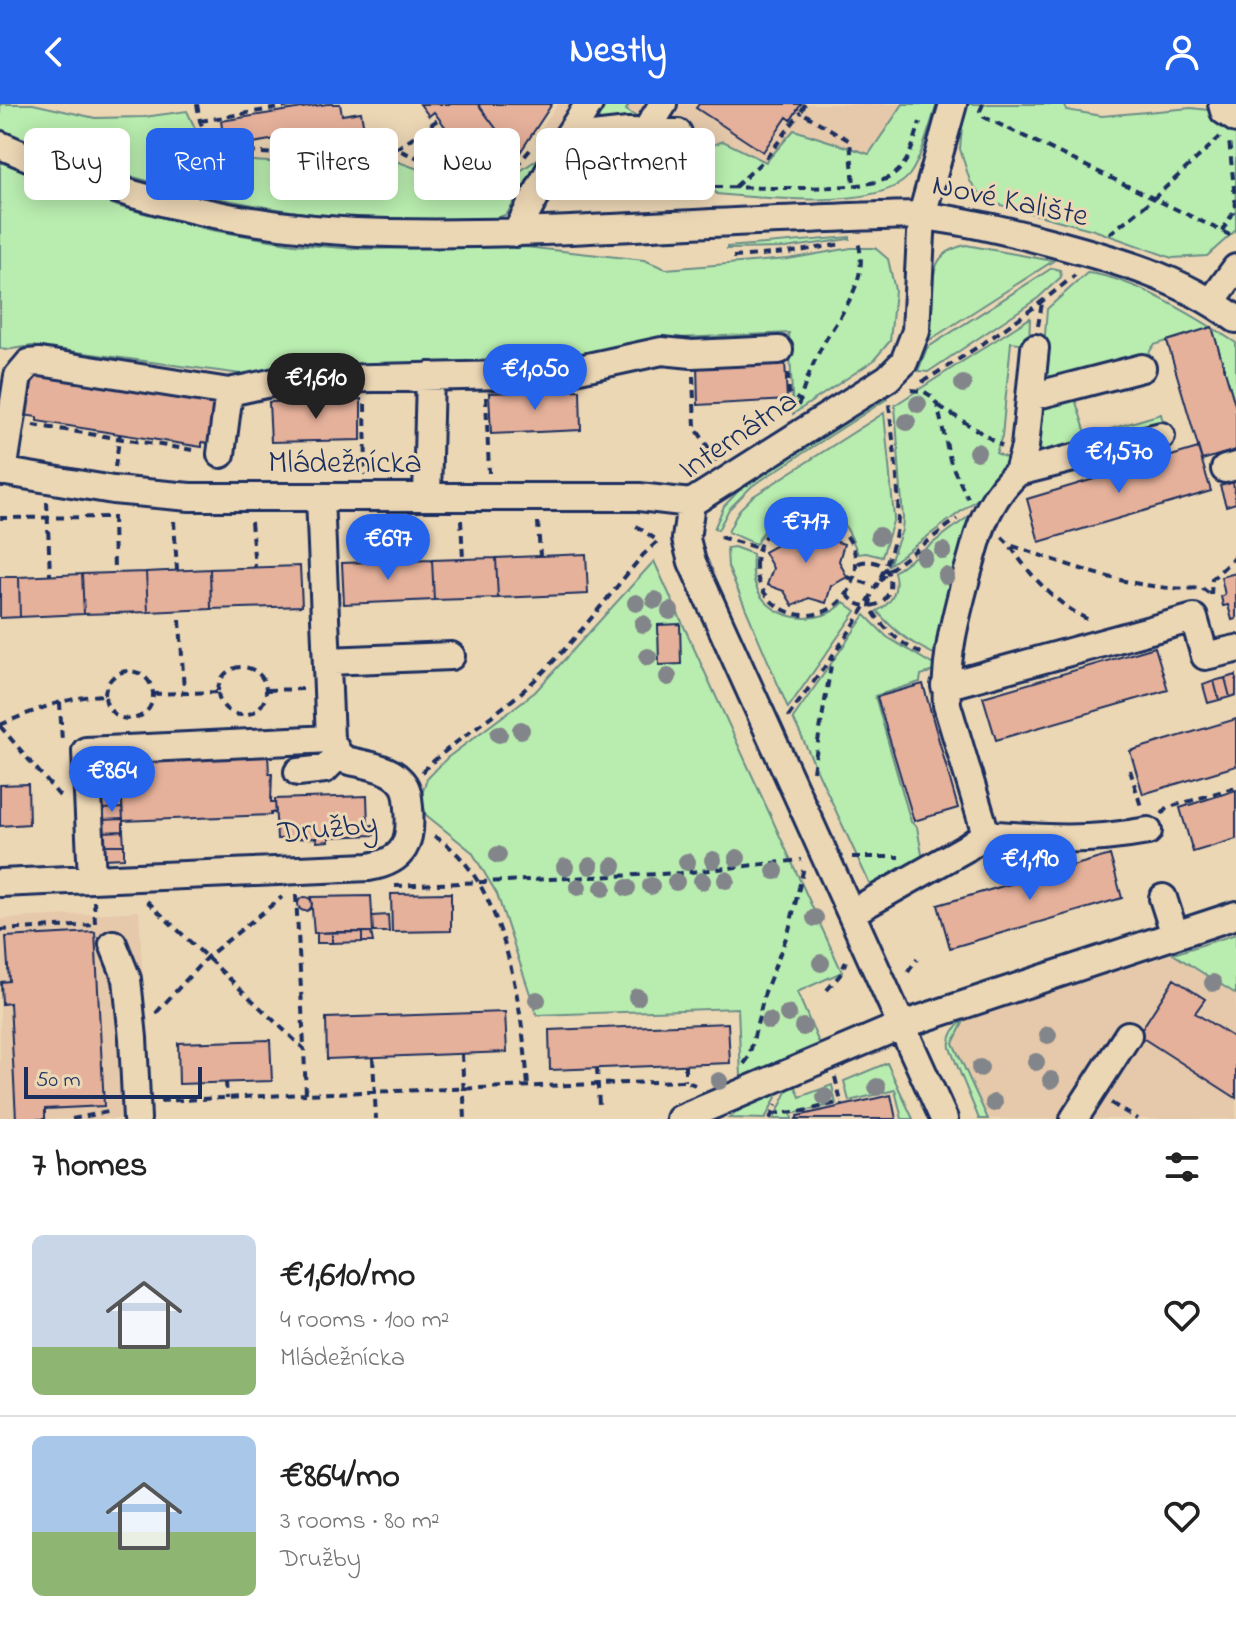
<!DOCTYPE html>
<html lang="en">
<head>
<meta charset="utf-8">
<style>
	body { margin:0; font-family:"Indie Flower",sans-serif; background:#f2f2f2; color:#222; height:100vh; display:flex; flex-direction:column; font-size:30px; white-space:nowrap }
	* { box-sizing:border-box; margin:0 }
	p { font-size:26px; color:#767676 }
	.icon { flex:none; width:44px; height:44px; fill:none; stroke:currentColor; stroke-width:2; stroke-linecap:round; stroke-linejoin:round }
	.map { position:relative; height:1015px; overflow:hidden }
	.panel { display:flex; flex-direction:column; background:#fff; flex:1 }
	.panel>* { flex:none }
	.guide { position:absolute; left:24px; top:24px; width:800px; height:72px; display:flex; gap:16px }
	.scale { position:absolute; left:24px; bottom:20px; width:178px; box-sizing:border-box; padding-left:8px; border:4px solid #1b2f5e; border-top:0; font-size:22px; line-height:28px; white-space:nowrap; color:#1b2f5e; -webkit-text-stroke:6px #ecd7b5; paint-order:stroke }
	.price { position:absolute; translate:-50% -68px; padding:0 18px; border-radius:28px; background:#2563eb; color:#fff; font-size:26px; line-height:52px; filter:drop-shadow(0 2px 4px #0008) }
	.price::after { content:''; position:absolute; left:50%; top:48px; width:24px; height:18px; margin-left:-12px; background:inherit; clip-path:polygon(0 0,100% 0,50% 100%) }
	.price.active { background:#222; color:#fff }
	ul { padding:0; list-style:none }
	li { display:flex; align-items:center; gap:24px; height:200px; padding:0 32px }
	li+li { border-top:2px solid #e0e0e0 }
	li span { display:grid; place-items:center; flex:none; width:224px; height:160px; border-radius:12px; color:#555 }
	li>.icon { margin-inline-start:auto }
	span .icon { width:96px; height:96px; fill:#fffc; stroke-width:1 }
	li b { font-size:34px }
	h2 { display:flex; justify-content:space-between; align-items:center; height:96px; padding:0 32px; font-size:34px }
	.chip { padding:0 28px; border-radius:12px; background:#fff; box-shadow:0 4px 20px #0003; font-size:28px; line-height:72px }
	.chip.active { background:#2563eb; color:#fff }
	header { display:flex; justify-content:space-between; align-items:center; height:104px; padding:0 32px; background:#2563eb; color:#fff; font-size:36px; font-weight:700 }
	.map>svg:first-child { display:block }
</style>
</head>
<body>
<header><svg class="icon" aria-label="back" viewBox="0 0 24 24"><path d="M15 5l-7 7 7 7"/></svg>Nestly<svg class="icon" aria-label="person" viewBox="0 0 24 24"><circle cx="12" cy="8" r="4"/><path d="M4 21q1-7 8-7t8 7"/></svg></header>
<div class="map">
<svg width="1236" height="1015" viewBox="0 0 1236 1015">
	<rect width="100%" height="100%" fill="#ecd7b5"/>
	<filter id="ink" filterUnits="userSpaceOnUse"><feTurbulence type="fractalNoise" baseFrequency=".0125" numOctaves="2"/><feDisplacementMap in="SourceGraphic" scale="16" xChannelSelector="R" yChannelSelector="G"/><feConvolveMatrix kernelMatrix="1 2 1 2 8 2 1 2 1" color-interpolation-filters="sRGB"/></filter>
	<g filter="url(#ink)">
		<path fill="#e6c9ab" d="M558,0H903L869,50L842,43L766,58L723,37L688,51L631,41L595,45L574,53L542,52L534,35Z
			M139,807L151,1015H0V815Z
			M1173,850L1236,890V1015H988L953,939L965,915Z"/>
		<path fill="#b9edaf" stroke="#6a8e86" stroke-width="2" d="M0,0H33L95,14L144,13L187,7L209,54L299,60L396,57L487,90L542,52L507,110L492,116C428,116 362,117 298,108C196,94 94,66 0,25Z
			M606,0H629L626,6L638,14L632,17L602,20L598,13Z
			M903,0H937C930,20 922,53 910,70C884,107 760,94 717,90L708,80H615L573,89L559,87L556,79L574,53L595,45L631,41L688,51L723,37L766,58L794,26L869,50Z
			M968,0H1065L1066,6L1102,12L1191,4L1226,8L1236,0V126L1207,152L1172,154L1094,126L986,97L970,77L960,45L963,12Z
			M0,58L120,103L211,126L294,140L356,145L525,143L644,156L666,165L788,155L851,144H875L888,155L895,186L890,237L873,257L793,310L789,229L681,234L564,265L241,270L32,242L5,246L0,244Z
			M850,133V135L785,144L727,145V143Z
			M966,141L1053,157L928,237C930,226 931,216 932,205C934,174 928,149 966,141Z
			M1052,164L1060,166L1061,173L1038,194L928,268L918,267L927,244Z
			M1087,169C1132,173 1198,214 1236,239V304L1212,223L1154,241L1144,256L1041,282L1047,205Z
			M1030,214L1029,240L1011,238L1002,332L996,349L1011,356L987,388L889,461L902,426L903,415L895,301Z
			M1073,289L1087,332L1161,310L1164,322L1048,351L1037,347L1041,302Z
			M884,290L887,295L752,382L729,405L718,426L714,425L724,402L749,376Z
			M884,309L894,414L882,453L866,449L858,450C854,441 851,429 844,421C826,402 791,404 771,419C764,425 760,433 756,440L728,428L739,406L752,393Z
			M976,407L940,553C914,541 895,529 877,507C893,499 899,485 894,468Z
			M734,443L753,450C752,463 752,475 758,487C774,518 821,523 844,498L856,507L788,604L728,463L727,444Z
			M654,457L842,868L797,888L820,941L741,973L738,904L537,911L497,790L472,748L426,711L421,693L427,675L447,654L535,588Z
			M865,511L887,533L940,565L921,571L920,578L875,592L911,718L917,723L923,756L872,785L793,614Z
			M1236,830V890L1173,850Z
			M965,915L953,939L988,1015H979L950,944C948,931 956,922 965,915Z
			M887,959L913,1015H902L895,986L849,997L844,977Z
			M794,978L800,993L832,981L836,1000L791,1010L792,1015H774L791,979Z
			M779,987L765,1015L729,1014L750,999Z"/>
		<path fill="#e6b19b" stroke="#1b2f5e" stroke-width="2" d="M327,0H340L342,11L361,8L366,36L318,43L317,39L276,42V35L247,40L246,33L224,37L221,17Z
			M420,0H478L517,53L485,76L434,8L429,12Z
			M478,0H552L517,53Z
			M699,0H801L791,16L787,13L763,48L696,4Z
			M1212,223L1236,304V346L1202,356L1167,237Z
			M785,256L787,296L698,301L697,259Z
			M30,266L220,295L214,340L202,338V343L37,317V313L23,311Z
			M580,286L581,326L491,330L489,289Z
			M361,295V336L271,338L269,298Z
			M1198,344L1211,387L1039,438L1027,395Z
			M1233,378L1236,399L1226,402L1220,382Z
			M818,419L827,435L844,440L839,457L847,473L831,482L826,499L809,494L793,502L784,487L767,481L773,464L764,448L780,439L785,422L802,428Z
			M586,450L588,490L498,494L496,454Z
			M496,454L498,494L434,496L432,456Z
			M432,456L434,496L344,500L342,459Z
			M300,462L302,502L211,505L210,465Z
			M210,465L211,505L148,508L146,468Z
			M146,468L148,508L84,510L82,470Z
			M1236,469V515L1232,516L1228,501L1223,502L1221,492L1225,491L1221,473Z
			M82,470L84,510L20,513L19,473Z
			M0,473H19L20,513L0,514Z
			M680,520L681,560L659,561L658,521Z
			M1155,543L1168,586L996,636L983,593Z
			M1236,571V591L1230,593L1225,574Z
			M1225,574L1230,593L1219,596L1214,577Z
			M1214,577L1219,596L1208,599L1203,581Z
			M923,580L958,704L914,717L877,593Z
			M1236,615V662L1143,690L1130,647Z
			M268,651L269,670H272L271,698H275L276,708L271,709V711L123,717L120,656Z
			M120,656L121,668L100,669L99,657Z
			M121,668V680L100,681V669Z
			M28,680L29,720L0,722V681Z
			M121,680L122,691L101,692L100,681Z
			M1236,686V735L1193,748L1180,704Z
			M122,691V704L101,705V692Z
			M367,692L368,722L373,721L374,731L329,733V737L317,738V734L277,735L275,695Z
			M122,704L123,715L101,716V705Z
			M123,715V727L102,728L101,716Z
			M123,727L124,741H103L102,728Z
			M103,741H124V754L103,755Z
			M1069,749L1073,762L1056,767L1053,753Z
			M1110,751L1122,794L950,844L938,801Z
			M451,789V827L392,828L391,790Z
			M371,792L373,828L314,829L311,793Z
			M298 800a7 7 0 1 1 14 0a7 7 0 1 1-14 0Z
			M388,811L389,828H373L372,812Z
			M95,828L104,1002L45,1005V1015H16L10,899L2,900L1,878L9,877L6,833Z
			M332,828H362V838L332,839Z
			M332,828V839H317V829Z
			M362,828H371L373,838H362Z
			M1174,875L1205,895L1195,909L1236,935V994L1138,931Z
			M505,908L507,948L327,955L326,914Z
			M728,919L730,959L550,966L549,926Z
			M270,936L272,977L179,980L178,939Z
			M891,991L896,1015H796L798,1012Z"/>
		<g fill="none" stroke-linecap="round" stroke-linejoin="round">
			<defs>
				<path id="minor" d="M1222,0L1224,7L1236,15
					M646,27L663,0
					M566,35L628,28L678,29
					M0,41C123,96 255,127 389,129C519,132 648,121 778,116C812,115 846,113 880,112C894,112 910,110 924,112C967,117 1008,127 1049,138C1117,156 1179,173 1236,215
					M516,129L566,35L589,0
					M1212,197L1236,164
					M1030,293L1142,264
					M221,350L229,288
					M1225,365L1236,362
					M0,367L113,386L190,393H639L691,399
					M3,368L18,272L29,259L40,258L229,288L285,276L556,270L662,247L692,250L779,246
					M1018,368L1025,343L1035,244
					M427,393L430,272
					M327,557L451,552
					M945,582L1194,514L1205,552L1236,545
					M298,668L325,665L339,651
					M986,730C1046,735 1088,738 1148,727
					M92,775L86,647L330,635
					M0,779L369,763C405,757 412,738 409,704C408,692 408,683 399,675C388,663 361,660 346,656L339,651L330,635L320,393
					M1163,794L1175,831
					M851,809L966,744L986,730L947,601C944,555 956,511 968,467C975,445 979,422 991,402C998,389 1007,378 1018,368L1161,332
					M113,840L127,875L133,934L137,1015
					M680,1015L902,921L1236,811
					M944,1015L692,458L686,435L691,399L888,274L904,258L916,227L922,111L953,0
					M1074,1015L1128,931"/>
			</defs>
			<use href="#minor" stroke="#1b2f5e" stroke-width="32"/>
			<path stroke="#1b2f5e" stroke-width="4" stroke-dasharray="8 6" stroke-linecap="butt" d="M197,0L200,17L213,46L295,51L396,45L486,81L518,60L530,46
				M805,0L801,8L850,37L854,81
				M983,0L980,7L984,13L1232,132
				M200,17L302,0
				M396,45L439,15
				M494,76L504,86L511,87
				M714,83C750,83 867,89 892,72C910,60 914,37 920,18
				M735,83L767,53L801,8
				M1222,127L1236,104L1229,36
				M1109,130L1152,96L1220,33
				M733,153L787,149L842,140
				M1038,222L1042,199
				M788,269L789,289L802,298
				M693,272L695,323L717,357
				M922,278C975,246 1027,211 1075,171
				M911,286L923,287L931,292L937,300L951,360L968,394
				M486,293L489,369
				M365,300L366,371
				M798,302C804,283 810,266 819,248C836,214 871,179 858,138
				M939,302L1002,342
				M33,321L199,347
				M115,363L120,330
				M47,398L50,471
				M756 461a50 50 0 1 1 100 0a50 50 0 1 1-100 0Z
				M113,412L114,469
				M0,414L112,413
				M389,416L391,457
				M461,416L463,455
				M174,417L177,466
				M251,418L255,463
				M538,418L540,452
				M720,433L758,444
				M1002,433L1010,441C1071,461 1137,489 1202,484L1211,491
				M1011,443C1032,474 1057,501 1091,517
				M847,473L875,482
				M880,477L888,467L957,415
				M847,490C853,498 859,502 869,502C902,501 896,445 856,460
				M1211,491L1212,475L1236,452
				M871,495L870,502C882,525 902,541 925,551
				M180,516L184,589
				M218 587a24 24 0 1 1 48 0a24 24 0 1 1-48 0Z
				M105 591a24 24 0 1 1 48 0a24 24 0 1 1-48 0Z
				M267,586L304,585
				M153,590L218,588
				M60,598L62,639
				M788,613C828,556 880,497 896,429C903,398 892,333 889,300
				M0,621C35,606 66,593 104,591
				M0,622L63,696
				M1130,666L1142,706
				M813,667L833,550
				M422,668C453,637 491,615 524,586C569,546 604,497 643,451L658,437L632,419
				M1162,710L1167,704L1236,683
				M434,732C505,772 523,908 528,983
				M852,753H899
				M395,782L681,769L801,756
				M296,791L304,942
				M94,797L95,820
				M147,797L304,945L306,990L685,977L695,981
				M0,826L95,821
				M908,868L917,855
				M827,886L840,871L846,857
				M156,909L207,853L282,793
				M462,950L465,1015
				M373,954L376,1015
				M744,960L749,953L765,888L789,826L804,763
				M685,961V977
				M597,964L599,1002
				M835,973L842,1002
				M226,978L227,994
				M160,997L306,990
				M1111,999L1137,1015
				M772,1010L804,1007L841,998
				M72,1015L113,1007
				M770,1015L776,1001"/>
			<use href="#minor" stroke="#ecd7b5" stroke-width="26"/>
		</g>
		<g fill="#82858a">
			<circle cx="963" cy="280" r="9"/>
			<circle cx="918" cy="300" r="9"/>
			<circle cx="907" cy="318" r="9"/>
			<circle cx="977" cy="348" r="9"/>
			<circle cx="879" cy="432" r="9"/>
			<circle cx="943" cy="447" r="9"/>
			<circle cx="924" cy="453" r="9"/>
			<circle cx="946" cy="472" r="9"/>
			<circle cx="655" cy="496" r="9"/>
			<circle cx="636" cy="499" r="9"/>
			<circle cx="670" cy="507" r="9"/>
			<circle cx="643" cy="520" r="9"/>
			<circle cx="648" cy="553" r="9"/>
			<circle cx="668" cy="573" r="9"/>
			<circle cx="521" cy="626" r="9"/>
			<circle cx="499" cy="630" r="9"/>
			<circle cx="498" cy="751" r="9"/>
			<circle cx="737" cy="754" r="9"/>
			<circle cx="713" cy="756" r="9"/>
			<circle cx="687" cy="758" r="9"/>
			<circle cx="590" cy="762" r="9"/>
			<circle cx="613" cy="762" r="9"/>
			<circle cx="565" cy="763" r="9"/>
			<circle cx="775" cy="767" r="9"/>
			<circle cx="726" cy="776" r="9"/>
			<circle cx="702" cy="777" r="9"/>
			<circle cx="676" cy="778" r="9"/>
			<circle cx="651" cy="782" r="9"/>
			<circle cx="578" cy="783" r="9"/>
			<circle cx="603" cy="784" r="9"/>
			<circle cx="627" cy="784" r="9"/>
			<circle cx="815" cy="814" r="9"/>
			<circle cx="821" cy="859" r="9"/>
			<circle cx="1213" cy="879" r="9"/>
			<circle cx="637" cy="893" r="9"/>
			<circle cx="537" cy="896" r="9"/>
			<circle cx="788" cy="910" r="9"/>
			<circle cx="769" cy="917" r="9"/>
			<circle cx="803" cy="923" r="9"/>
			<circle cx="1048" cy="931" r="9"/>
			<circle cx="1036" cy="958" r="9"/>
			<circle cx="980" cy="964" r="9"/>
			<circle cx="1051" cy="976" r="9"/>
			<circle cx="719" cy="977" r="9"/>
			<circle cx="877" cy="983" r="9"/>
			<circle cx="825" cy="993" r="9"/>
			<circle cx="994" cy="999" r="9"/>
		</g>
	</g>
	<g text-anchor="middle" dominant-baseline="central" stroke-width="6" stroke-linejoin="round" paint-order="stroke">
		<g font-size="32" fill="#1b2f5e" stroke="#ecd7b5">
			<text transform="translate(1010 98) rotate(12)">Nové Kalište</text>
			<text transform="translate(739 332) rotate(-34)">Internátna</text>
			<text x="345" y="360">Mládežnícka</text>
			<text transform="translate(328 726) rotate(-6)">Družby</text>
		</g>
	</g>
</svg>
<div class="scale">50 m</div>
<b class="price" style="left:535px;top:308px">€1,050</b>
<b class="price active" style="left:316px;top:317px">€1,610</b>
<b class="price" style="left:1119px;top:391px">€1,570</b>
<b class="price" style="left:806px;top:461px">€717</b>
<b class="price" style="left:388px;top:478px">€697</b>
<b class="price" style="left:112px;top:710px">€864</b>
<b class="price" style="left:1030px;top:798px">€1,190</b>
<div class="guide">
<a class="chip">Buy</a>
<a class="chip active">Rent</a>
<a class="chip">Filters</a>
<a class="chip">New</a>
<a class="chip">Apartment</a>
</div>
</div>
<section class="panel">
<h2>7 homes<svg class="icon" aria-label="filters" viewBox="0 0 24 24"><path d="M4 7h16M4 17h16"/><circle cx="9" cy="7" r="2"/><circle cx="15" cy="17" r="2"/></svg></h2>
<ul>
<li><span style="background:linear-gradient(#c9d6e8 70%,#8fb573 0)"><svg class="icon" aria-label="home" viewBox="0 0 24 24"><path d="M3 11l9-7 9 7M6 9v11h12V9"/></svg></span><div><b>€1,610/mo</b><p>4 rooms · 100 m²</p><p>Mládežnícka</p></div><svg class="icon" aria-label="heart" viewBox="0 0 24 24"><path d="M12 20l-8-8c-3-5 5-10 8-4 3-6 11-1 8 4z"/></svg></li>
<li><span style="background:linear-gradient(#a9c7e8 60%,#8fb573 0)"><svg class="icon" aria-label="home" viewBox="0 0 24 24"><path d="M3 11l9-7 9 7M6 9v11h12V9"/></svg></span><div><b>€864/mo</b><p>3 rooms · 80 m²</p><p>Družby</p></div><svg class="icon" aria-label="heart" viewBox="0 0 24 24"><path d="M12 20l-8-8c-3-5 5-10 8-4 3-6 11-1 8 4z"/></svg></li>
</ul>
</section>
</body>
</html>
